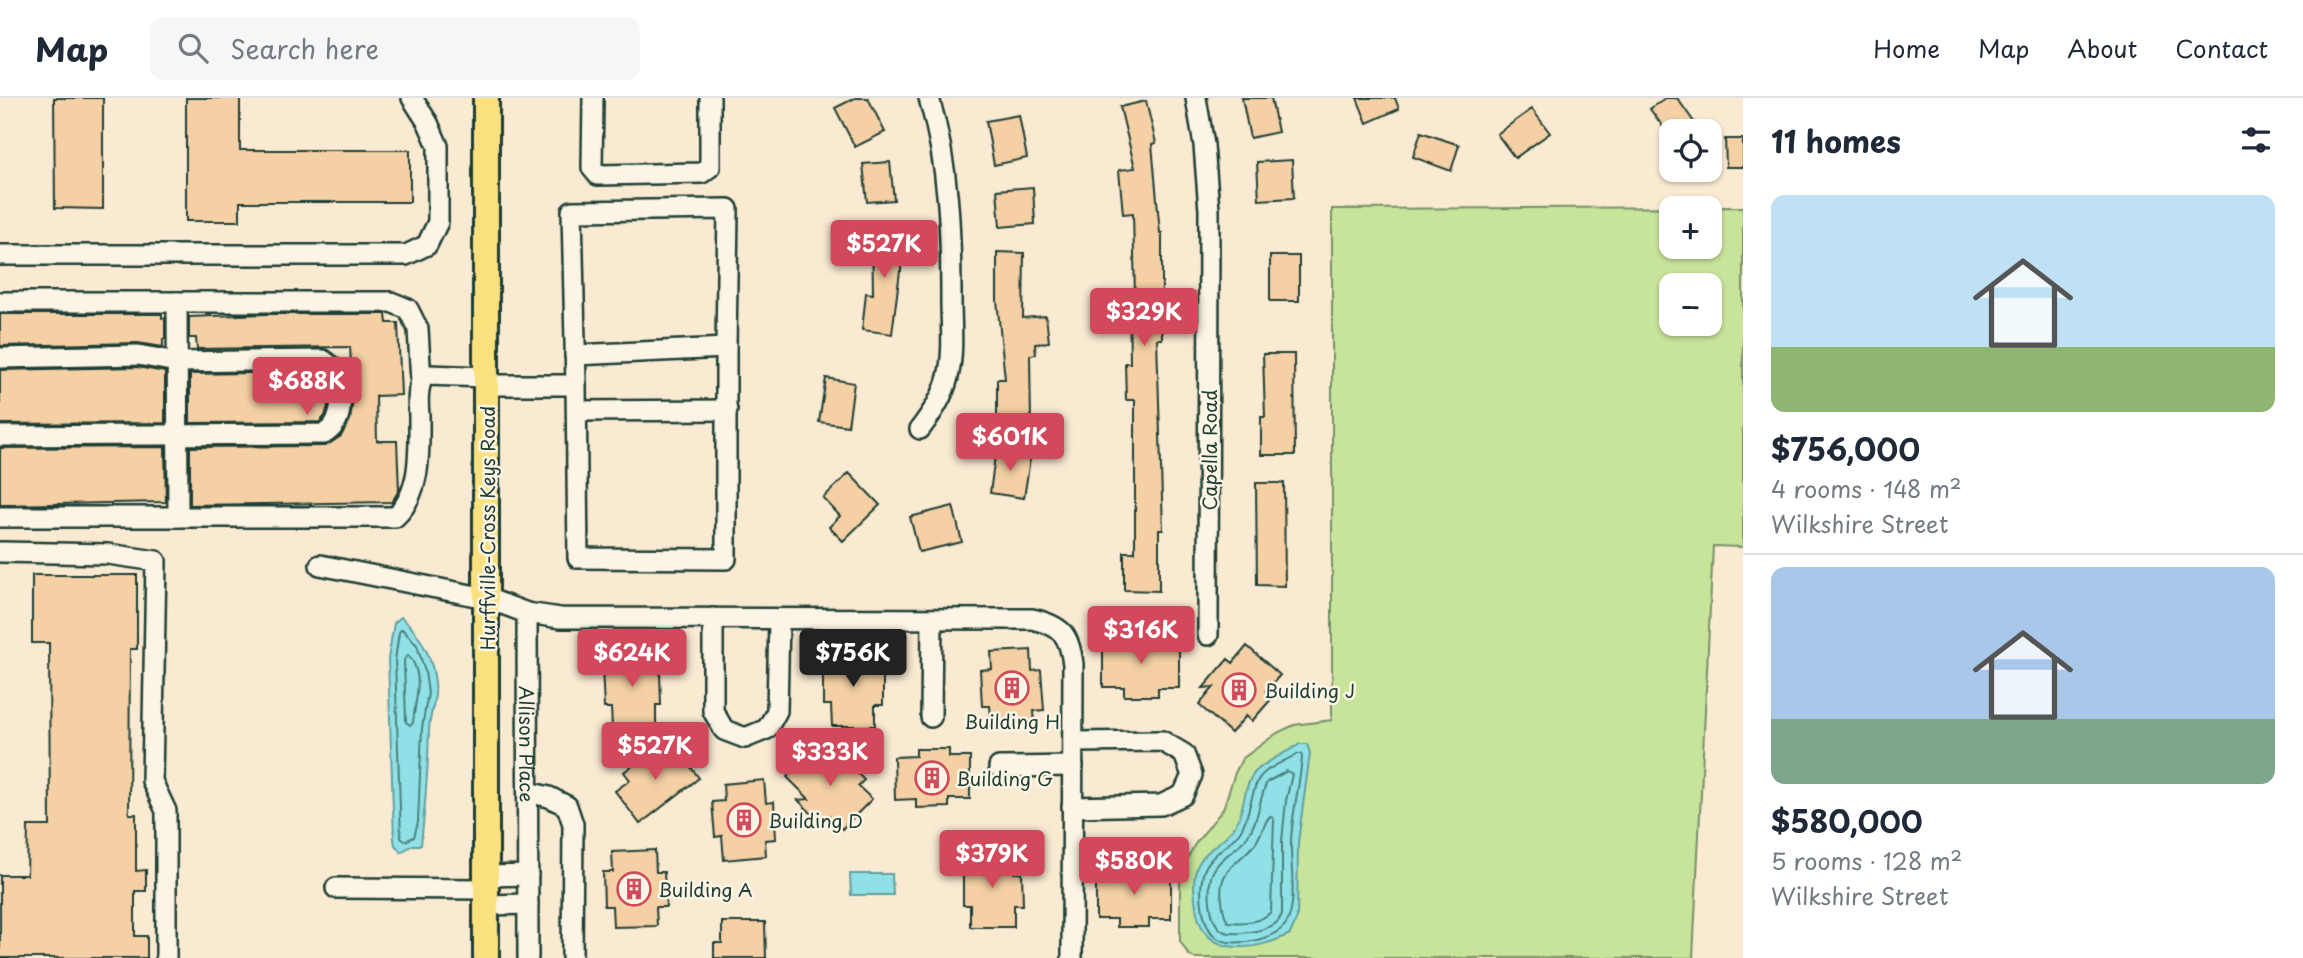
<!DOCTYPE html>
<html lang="en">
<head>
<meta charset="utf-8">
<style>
	body { margin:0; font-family:"Playpen Sans",sans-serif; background:#f6f6f7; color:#1f2937; height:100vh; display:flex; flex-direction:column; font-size:26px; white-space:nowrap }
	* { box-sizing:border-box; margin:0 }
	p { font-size:23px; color:#747a83 }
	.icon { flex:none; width:38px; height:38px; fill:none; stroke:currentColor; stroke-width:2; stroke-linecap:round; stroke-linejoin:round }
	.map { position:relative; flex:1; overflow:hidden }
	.drawer { display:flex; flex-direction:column; background:#fff; width:560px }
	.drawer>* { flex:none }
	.tools { position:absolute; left:1659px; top:21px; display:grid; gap:14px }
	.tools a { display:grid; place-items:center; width:63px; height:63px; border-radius:14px; background:#fff; box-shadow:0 2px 5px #0004; font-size:35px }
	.price { position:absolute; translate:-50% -60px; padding:0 16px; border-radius:7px; background:#d1495b; color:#fff; font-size:23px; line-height:46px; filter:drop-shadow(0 2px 4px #0008) }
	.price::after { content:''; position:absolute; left:50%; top:42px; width:21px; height:16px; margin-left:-10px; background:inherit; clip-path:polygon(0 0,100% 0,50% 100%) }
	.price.on { background:#222; color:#fff }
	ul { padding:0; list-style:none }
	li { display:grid; align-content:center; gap:14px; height:371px; padding:0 28px }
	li+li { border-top:2px solid #e0e1e3 }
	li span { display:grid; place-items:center; height:217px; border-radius:14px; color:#555 }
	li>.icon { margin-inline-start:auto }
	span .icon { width:126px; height:126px; fill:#fffc; stroke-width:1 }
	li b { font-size:30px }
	h2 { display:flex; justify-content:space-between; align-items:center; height:84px; padding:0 28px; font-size:30px }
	header { display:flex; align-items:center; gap:42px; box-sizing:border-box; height:98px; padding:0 35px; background:#fff; border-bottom:2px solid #e0e1e3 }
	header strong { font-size:33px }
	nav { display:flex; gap:38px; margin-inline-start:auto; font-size:24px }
	.search { width:490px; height:63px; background:#f6f6f7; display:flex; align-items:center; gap:18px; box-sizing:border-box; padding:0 24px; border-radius:14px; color:#747a83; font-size:26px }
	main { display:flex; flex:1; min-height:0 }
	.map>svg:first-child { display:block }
</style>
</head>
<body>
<header>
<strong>Map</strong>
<div class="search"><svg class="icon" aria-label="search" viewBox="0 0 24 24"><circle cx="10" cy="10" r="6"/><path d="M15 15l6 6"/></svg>Search here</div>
<nav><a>Home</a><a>Map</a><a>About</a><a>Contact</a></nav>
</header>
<main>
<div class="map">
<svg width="1743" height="860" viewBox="0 0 1743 860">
	<rect width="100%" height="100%" fill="#faead2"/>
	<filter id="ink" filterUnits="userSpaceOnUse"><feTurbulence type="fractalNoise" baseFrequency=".0143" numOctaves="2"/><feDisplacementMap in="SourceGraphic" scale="14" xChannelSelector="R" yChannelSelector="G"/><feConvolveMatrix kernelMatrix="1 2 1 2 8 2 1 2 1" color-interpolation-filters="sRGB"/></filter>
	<g filter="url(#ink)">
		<path fill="#c8e39a" stroke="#749067" stroke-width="2" fill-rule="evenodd" d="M1743,109V449L1713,448L1693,860H1194L1188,856L1180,843V774L1195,746L1223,711L1235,675L1242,661L1277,635L1294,627L1332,622V111ZM1671,110H1710V149H1671ZM1671,187H1710V226H1671Z"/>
		<path fill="#90e1e7" stroke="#639f9f" stroke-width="2" d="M401,519C422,537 437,567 435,596C434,608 429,620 429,633C428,671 425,709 421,747H413L401,754L395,747L394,741L388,561L394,525Z
			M1300,646H1307L1310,655L1298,744L1297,820L1290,836C1255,853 1206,860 1197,815C1195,801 1192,785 1196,772C1202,752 1224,745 1235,728C1245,712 1243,688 1255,674C1263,665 1289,653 1300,646Z
			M850,776H892L893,797H851Z"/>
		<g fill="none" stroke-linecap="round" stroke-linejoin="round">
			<path stroke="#4c7f7c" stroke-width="2" d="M402,531L417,547L425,574L428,595L422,630L418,724L414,739L405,743L401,740L395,562L399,534Z
				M408,557C425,575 415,602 413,625L410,627L406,624L404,562Z
				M1297,656H1301L1302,659C1300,687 1292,715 1291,743C1290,766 1297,801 1288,822C1281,841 1234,851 1217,840C1201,829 1199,793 1203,776C1208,756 1231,748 1241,732C1250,718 1252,687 1261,678C1269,668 1286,663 1297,656Z
				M1287,673L1292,676L1286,703L1282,743V816C1280,820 1279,823 1276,825C1266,833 1229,840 1220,831C1209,821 1208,792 1211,779C1216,761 1236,753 1247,739C1259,723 1259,701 1267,684Z
				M1270,718L1274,721L1271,814C1260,825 1243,825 1228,824C1224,818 1223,811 1222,803C1217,772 1236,767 1254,747C1261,739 1263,726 1270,718Z"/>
		</g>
		<path fill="#f4d0a4" stroke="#1f3d34" stroke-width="2" d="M54,0H103V111L55,110Z
			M186,0H240V52H410V104H240V123H186Z
			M855,0H868L885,34L855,49L835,10Z
			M1242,0H1271L1278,34L1250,40Z
			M1357,0H1395L1399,11L1367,25Z
			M1665,0H1677L1694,24L1682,33H1666L1650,11Z
			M1146,3L1156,45L1152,46L1160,135H1162V241H1157L1163,432H1159V493L1124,492V454H1135V302H1126L1125,265H1130L1129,198H1135L1133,115L1123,116L1119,72L1135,70L1120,9Z
			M1532,11L1550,35L1515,60L1497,36Z
			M1019,17L1027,60L994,67L986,23Z
			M1421,34L1459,47L1451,73L1413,59Z
			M1725,41H1743V69H1726Z
			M1292,62L1294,100L1259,102L1257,64Z
			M890,64L894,102L867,104L863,66Z
			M1033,89L1035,126L1000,129L997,92Z
			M872,129L902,130L901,173H900L892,236L862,232L866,195L873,196Z
			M997,154L1024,155L1023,220L1046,218L1049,244L1035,246L1036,256L1030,257L1031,325H997V281H1005L997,202Z
			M1270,158H1299V203H1270Z
			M0,216H162V220H165V241H163V249L138,245L0,248Z
			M267,216H386L387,225H398L401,297L376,298L377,343H397L399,392L392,404L190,407V349L325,348L341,338L350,322L353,301L350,249L197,251L196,240H189V219Z
			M1263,256H1294L1295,357H1261V319H1265Z
			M137,269L165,274V325L0,326V272Z
			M309,274V279H324L328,281V308L325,318L320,324L190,325V276Z
			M826,280L854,285L848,328L819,324Z
			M165,349L166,404L0,407V350Z
			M996,350L1031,355L1024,400L990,395Z
			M849,375L880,407L843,443L829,429L840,418L823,400Z
			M1256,385H1284L1285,488L1257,487Z
			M953,408L962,444L919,454L910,419Z
			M32,477H137V551H130L129,716H136V773L146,772V793H135V838H147V860H0V777H27L28,728H50L49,545H32Z
			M1125,539H1157V547H1179V590H1158V598H1124V589H1103V547H1125Z
			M1247,548L1280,577L1266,593L1273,599L1252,623L1246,618L1231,635L1199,607L1214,589L1203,590L1228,561L1233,565Z
			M654,552V574H660L661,607H656V628L612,629L611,610H604L602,569H612V553Z
			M1031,552L1032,573L1041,572L1044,612L1034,613L1035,628L992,630L990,608H982L980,572L992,571L991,554Z
			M831,553H874L875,574H883V607H875V628H832L831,607H823V575L832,574Z
			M674,647L699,680L640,726L615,693L630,682L624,674L657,648L658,659Z
			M816,650L833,667L832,650L864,682L858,688L872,701L842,731L829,718L821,725L798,702L809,701L787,679Z
			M916,651H949V659H970V701H949V709L916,710V701L895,702L894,659L916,658Z
			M764,682L766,705L774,704L776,741L765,742L766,758L724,762L722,738L715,739L712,704L724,703L723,686Z
			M655,752L656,774H664L666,809H656L657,828L613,829L612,808H604L603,774H613L612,754Z
			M971,754H1014V775H1022L1023,807H1014V829H970V807H963V775H971Z
			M1117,770H1149L1150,777H1171V821H1149V829H1117V821H1096V778H1117Z
			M722,824H765L766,860H714V845H722Z"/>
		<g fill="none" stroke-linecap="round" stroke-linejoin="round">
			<defs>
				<g id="minor">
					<path d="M593,0L592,70L598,77L702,75L710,69V0"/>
					<path d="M1196,0L1204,47L1209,112L1208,537"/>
					<path d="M0,157H406L427,147L438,124V48L428,25L412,0"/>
					<path d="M0,204H391L408,211L418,231L421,284"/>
					<path d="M177,204L178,419"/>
					<path d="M575,257L726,250"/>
					<path d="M0,260L138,257L177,264L323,262L340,275C340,298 346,323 324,336L0,338"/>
					<path d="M487,287H576L578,460L726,461V250L728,111L572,113L576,287"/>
					<path d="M577,313L727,312"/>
					<path d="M920,331C932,315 943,299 948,279C954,255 951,228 951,204C951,132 949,69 929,0"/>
					<path d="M0,419H395C422,394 419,352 419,318C418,305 417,291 423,279L427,277L487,279"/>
					<path d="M0,454L108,456L156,463L152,683L166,713V860"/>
					<path d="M320,467L486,500L527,515L560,520L1032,521C1062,528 1069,536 1073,566L1072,860"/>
					<path id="s1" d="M527,515L528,860"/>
					<path d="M713,520V613L724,632L745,640L767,631L777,613L779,521"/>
					<path d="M931,619L932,521"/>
					<path d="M999,669L1073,668"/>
					<path d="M528,694L549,699L567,708L573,726L572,860"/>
					<path d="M1072,709L1161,707L1183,697L1192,677L1184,656L1162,643L1073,644"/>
					<path d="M487,778L528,777"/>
					<path d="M336,790L486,791"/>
					<path d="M486,807L528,806"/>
				</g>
				<path id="major" d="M486,860V0"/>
			</defs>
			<use href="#minor" stroke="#1f3d34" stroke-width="24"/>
			<use href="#major" stroke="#1f3d34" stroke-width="30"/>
			<use href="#minor" stroke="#fcf5e5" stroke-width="19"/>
			<use href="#major" stroke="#fbe080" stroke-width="24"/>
		</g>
	</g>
	<defs>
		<symbol id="building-ring" viewBox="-11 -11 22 22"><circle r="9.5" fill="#fcf5e5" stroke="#d1495b" stroke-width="1.5"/><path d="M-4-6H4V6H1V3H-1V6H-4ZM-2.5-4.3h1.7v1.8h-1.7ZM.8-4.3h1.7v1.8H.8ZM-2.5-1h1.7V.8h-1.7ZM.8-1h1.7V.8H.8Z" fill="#d1495b"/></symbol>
	</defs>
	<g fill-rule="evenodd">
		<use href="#building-ring" x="993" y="571" width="38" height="38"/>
		<use href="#building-ring" x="1220" y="573" width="38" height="38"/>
		<use href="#building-ring" x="913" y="661" width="38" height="38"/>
		<use href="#building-ring" x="725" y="703" width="38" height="38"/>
		<use href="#building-ring" x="615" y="772" width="38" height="38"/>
	</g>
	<g text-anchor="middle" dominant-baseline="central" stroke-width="5" stroke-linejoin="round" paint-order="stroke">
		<g font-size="19" fill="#1f3d34" stroke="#fcf5e5">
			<text transform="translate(1209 352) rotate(-90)">Capella Road</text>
			<text transform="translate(487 430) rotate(-90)">Hurffville-Cross Keys Road</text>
			<text stroke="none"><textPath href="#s1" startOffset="131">Allison Place</textPath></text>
		</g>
		<g font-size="19" fill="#1f3d34" stroke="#fcf5e5" text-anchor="start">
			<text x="1264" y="592">Building J</text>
			<text x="1012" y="623" text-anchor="middle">Building H</text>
			<text x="956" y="680">Building G</text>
			<text x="768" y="722">Building D</text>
			<text x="658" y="791">Building A</text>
		</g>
	</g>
</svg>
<div class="tools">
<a><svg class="icon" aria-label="locate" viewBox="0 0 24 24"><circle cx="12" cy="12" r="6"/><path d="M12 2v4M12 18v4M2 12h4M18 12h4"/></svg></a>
<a>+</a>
<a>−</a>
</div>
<b class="price" style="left:884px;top:182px">$527K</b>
<b class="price" style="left:1144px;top:250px">$329K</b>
<b class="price" style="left:307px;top:319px">$688K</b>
<b class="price" style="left:1010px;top:375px">$601K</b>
<b class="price" style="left:1141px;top:568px">$316K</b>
<b class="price" style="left:632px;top:591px">$624K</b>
<b class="price on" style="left:853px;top:591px">$756K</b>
<b class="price" style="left:655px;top:684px">$527K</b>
<b class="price" style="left:830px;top:690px">$333K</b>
<b class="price" style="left:992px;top:792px">$379K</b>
<b class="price" style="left:1134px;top:799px">$580K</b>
</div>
<section class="drawer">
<h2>11 homes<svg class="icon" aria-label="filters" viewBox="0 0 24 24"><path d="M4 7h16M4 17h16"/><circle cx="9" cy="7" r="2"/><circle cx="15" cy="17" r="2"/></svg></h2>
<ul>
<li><span style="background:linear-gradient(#bfe0f5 70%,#8fb573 0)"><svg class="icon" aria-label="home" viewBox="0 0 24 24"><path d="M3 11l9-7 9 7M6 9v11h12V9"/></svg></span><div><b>$756,000</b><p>4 rooms · 148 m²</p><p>Wilkshire Street</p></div></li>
<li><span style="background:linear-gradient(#a9c7e8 70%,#7fa58c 0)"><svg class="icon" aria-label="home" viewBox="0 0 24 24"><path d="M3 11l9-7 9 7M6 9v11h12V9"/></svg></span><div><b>$580,000</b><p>5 rooms · 128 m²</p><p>Wilkshire Street</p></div></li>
</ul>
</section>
</main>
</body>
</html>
